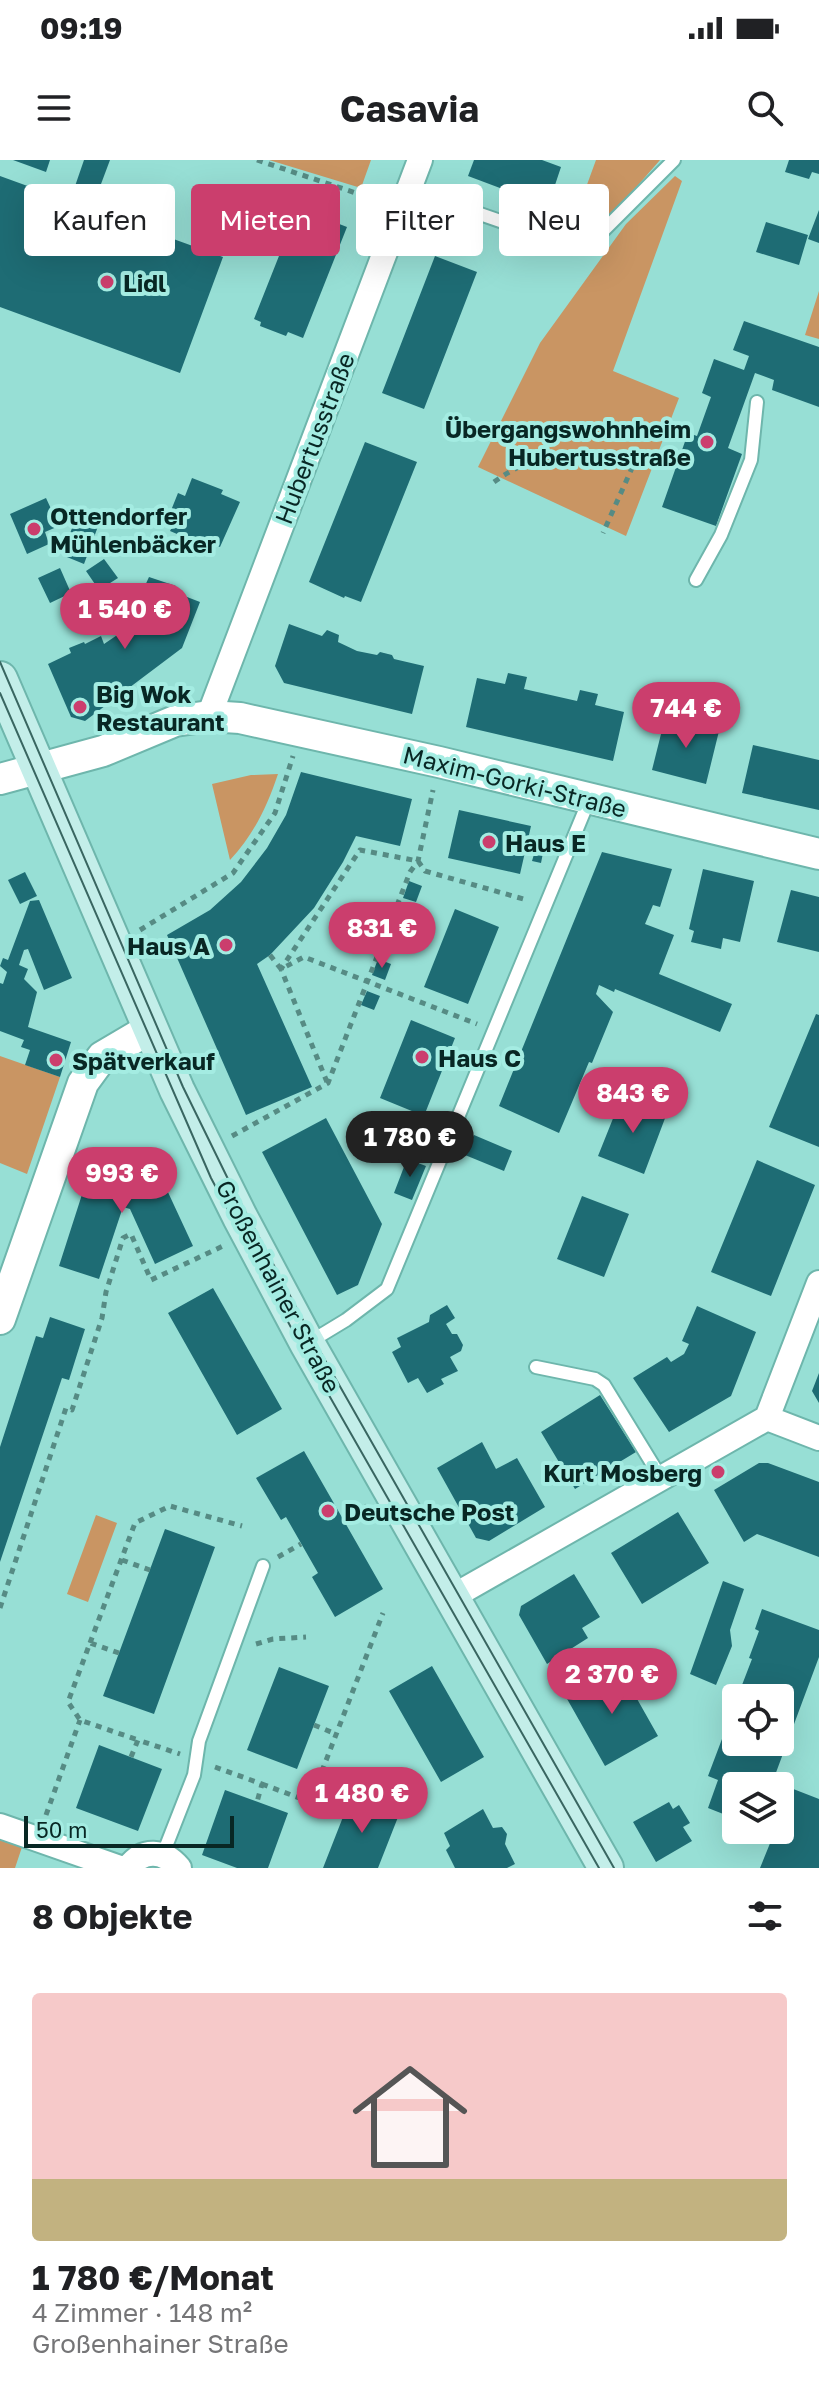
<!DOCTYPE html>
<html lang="de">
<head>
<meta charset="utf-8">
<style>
	body { margin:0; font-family:"Golos Text",sans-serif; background:#f6f6f6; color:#202124; height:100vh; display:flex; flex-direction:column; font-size:30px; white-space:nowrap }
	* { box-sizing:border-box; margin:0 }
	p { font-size:26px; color:#757577 }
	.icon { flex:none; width:44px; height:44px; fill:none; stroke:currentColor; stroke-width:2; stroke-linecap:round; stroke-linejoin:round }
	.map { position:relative; height:1708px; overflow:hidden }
	.sheet { display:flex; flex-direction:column; background:#fff; flex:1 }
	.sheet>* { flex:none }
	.banner { position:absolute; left:24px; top:24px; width:772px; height:72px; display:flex; gap:16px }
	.tools { position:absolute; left:722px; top:1524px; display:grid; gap:16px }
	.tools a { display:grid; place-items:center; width:72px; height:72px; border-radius:8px; background:#fff; box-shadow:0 8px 32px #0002; font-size:40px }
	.scale { position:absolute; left:24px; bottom:20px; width:210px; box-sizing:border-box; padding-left:8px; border:4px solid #082724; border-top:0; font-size:22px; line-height:28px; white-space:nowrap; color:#082724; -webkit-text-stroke:6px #a4ece2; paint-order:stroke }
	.price { position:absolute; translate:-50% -68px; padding:0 18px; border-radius:28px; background:#cb3e6d; color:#fff; font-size:26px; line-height:52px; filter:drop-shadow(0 2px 4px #0008) }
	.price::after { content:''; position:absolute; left:50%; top:48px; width:24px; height:18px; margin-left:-12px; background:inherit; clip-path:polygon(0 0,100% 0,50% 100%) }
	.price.active { background:#222; color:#fff }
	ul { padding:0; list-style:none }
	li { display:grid; align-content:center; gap:16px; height:424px; padding:0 32px }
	li span { display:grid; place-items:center; height:248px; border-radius:8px; color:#555 }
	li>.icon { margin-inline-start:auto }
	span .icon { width:144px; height:144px; fill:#fffc; stroke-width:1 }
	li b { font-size:34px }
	h2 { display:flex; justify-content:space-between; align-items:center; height:96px; padding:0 32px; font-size:34px }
	.tag { padding:0 28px; border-radius:8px; background:#fff; box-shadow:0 8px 32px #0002; font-size:28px; line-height:72px }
	.tag.active { background:#cb3e6d; color:#fff }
	.status { display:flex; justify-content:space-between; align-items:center; height:56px; padding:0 40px; background:#fff; direction:ltr }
	.status svg { height:22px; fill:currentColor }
	header { display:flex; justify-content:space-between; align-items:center; height:104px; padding:0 32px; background:#fff; font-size:36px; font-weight:700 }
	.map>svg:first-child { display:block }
</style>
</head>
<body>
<div class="status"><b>09:19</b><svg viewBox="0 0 49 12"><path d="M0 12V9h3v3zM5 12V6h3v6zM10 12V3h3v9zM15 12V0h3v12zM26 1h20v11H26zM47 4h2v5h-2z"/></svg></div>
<header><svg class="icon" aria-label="menu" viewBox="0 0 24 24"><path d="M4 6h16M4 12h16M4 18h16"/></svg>Casavia<svg class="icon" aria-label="search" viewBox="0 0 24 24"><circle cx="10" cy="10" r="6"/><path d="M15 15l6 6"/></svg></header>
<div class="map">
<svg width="819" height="1708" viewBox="0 0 819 1708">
	<rect width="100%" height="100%" fill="#97dfd5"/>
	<path fill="#c99563" d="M269,0H371L361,28Z
		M596,0H660L605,63L577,52Z
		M675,16L682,21L613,211L679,238L626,376L478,307L540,183L626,64Z
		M819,131V179L805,175Z
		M278,614C267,647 254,674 230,700L212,624L251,615Z
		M0,896L60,917L27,1014L0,1003Z
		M96,1355L117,1363L88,1442L67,1434Z
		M0,1676L23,1684L15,1708H0Z"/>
	<path fill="#1e6c74" d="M13,0H50L46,12Z
		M84,0H110L95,40L73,32Z
		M474,0H542L561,7L548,46L468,16Z
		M789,0H819V14L812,12L809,19L785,12Z
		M0,16L223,97L180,213L0,147Z
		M298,48L347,67L303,178L288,172L286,176L260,166L261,162L254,159Z
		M819,50V83L808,79Z
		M766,62L808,75L799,105L756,92Z
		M435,96L477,112L424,249L382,233Z
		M744,161L819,187V247L772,230L774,220L755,213L728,288L742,294L716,366L662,347L688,273L697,276L711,237L702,233L714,199L744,210L749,196L733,190Z
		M365,282L417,302L361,442L345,436L344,438L309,422Z
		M192,318L223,330L221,334L240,342L220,387L204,380L203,385L170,371L175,361L168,358L178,333L185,336Z
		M46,338L59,366L45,372L49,384L27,394L10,354Z
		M78,352L100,361L84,404L62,395Z
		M104,399L118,418L99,430L86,411Z
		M60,408L71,433L50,443L38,418Z
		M149,417L176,426L174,432L200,442L182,488L85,561L71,557L48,504L71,493L69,488L84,482L85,484L101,476L104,484L135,463L138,458L131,456Z
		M289,464L322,476L327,470L339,475L338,482L357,491L377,495L380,492L392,495L394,499L424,506L412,554L284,523L275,506Z
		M508,513L527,517L524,529L577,541L580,530L598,534L595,545L624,552L613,601L466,567L477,518L505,524Z
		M685,555L702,559L699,567L719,571L706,624L652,610L665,558L683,563Z
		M753,585L819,600V650L742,633Z
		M301,612L412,639L400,686L356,676L343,702L314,748L270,795L257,804L312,927L246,955L167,775L210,750L241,722L267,688L286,655Z
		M459,650L531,666L520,714L448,698Z
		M535,691L543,693L541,703L532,701Z
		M602,692L672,709L660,747L653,745L645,764L674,775L659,814L732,844L720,872L615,829L614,832L599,825L596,834L613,852L592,903L589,902L559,973L499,946Z
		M703,709L754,721L740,782L723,778L721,789L691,782L694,771L689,769Z
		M25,712L37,736L20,744L8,720Z
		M409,721L422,726L416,742L403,738Z
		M791,730L819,737V792L777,782Z
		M39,740L72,818L44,830L28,789L24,790L19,805L28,809L24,819L37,832L28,867L71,882L60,917L25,905L30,890L21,887L24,880L0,871V823L3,824L7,812L0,806L3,798L8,800L30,741Z
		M455,749L499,767L468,844L424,827Z
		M378,799L391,804L385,820L372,815Z
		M367,831L380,836L374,850L361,845Z
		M816,854L819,855V987L769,967Z
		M411,860L455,878L424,956L380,938Z
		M622,936L667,953L644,1014L598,996Z
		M326,958L382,1064L358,1125L337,1135L262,992Z
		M474,975L512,991L504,1011L465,995Z
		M95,994L110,999L111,994L148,1006L146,1011L160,1015L193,1086L155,1104L130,1049L123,1047L99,1119L59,1106Z
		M407,999L426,1006L412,1040L394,1033Z
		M757,1000L815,1025L771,1136L711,1112Z
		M582,1036L629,1054L604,1117L557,1099Z
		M213,1128L282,1249L237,1275L168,1153Z
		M447,1145L455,1158L446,1164L452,1174H457L463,1185L461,1191L450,1197L458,1211L441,1219L444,1224L427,1233L418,1218L408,1223L392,1192L401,1187L397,1178L429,1162L430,1155Z
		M697,1146L756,1172L731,1236L669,1272L633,1218L667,1197L671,1202L684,1194L689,1184L682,1181Z
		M50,1157L85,1169L69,1220L62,1218L0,1402V1287L36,1176L43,1178Z
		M819,1213V1243L812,1231Z
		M600,1235L636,1292L575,1329L541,1272Z
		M482,1282L496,1309L517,1298L545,1347L489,1381L476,1378L437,1308Z
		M304,1291L383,1429L335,1457L312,1417L318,1413L286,1357L281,1360L256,1318Z
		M759,1303H768L819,1322V1397L757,1374L744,1382L714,1330Z
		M678,1352L709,1403L642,1444L611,1393Z
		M165,1369L215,1387L154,1554L103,1536Z
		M574,1414L600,1457L582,1468L588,1478L547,1504L519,1455L521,1446Z
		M723,1421L744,1429L730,1470L732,1486L716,1525L690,1514Z
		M762,1449L819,1470V1497L771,1626H736V1659L708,1648L718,1620L708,1616L736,1542V1582H780V1538H737L752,1499L749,1498L759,1471L755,1469Z
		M432,1506L484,1597L441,1622L389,1531Z
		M279,1507L329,1526L297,1609L247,1590Z
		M619,1507L658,1576L605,1606L566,1537Z
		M99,1585L162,1609L138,1671L76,1648Z
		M783,1625L819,1639V1708H760L773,1676L765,1673L766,1670H780V1633Z
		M225,1630L288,1653L268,1708H237L202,1695Z
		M352,1634L400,1652L378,1708H323Z
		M669,1642L673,1649L679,1645L690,1663L683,1667L692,1681L656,1702L633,1662Z
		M483,1649L493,1668L502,1667L507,1674L505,1684L515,1704L507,1708H455L446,1690L450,1686L444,1673Z"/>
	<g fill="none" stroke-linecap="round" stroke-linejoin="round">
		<defs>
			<path id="service" d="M408,29L575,87L589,85L674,0
				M696,420L721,375L751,300L757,242
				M308,1183L346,1160L387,1129L589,640
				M536,1207L595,1219L604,1225L661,1318
				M163,1694L194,1615L199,1581L263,1406"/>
			<path id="minor" d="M209,556L420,0
				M767,1258L819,1278
				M452,1437L767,1258L819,1123
				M0,1666L120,1708
				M128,1708C143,1688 164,1690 179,1708"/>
			<path id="tertiary" d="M0,619L103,591L175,561L209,556L240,558L439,602L819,694
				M0,1159L83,923L102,897L151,868"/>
			<path id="secondary" d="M0,519L177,930L240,1057L307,1183L606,1708"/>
		</defs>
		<use href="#service" stroke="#6eb6ac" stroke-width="16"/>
		<use href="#minor" stroke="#6eb6ac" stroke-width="28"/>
		<use href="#tertiary" stroke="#6eb6ac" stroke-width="34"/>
		<use href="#secondary" stroke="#6eb6ac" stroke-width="38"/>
		<path stroke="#568b84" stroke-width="5" stroke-dasharray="6 6" stroke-linecap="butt" d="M257,0L371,38
			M494,322C538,290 582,288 632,308L603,373
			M140,770L233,713L275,653L293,596
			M270,795L281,809L304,797L477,864
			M327,922L281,809L360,690L418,701L425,711L527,740
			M232,976L328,923L410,712L418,701L433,630
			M344,1360L367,1346
			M278,1397L301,1384
			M122,1400L150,1410
			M0,1448L66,1248L72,1250L102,1158L106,1132L123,1078L131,1074L151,1120L223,1086
			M90,1483L135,1363L170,1346L242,1366
			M256,1484L273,1479L306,1477
			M119,1493L90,1483L68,1542L80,1560L138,1580
			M314,1565L336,1574
			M131,1597L138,1580L180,1594
			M215,1607L262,1624L257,1642
			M262,1624L310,1642L383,1453
			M46,1655L80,1560"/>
		<use href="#service" stroke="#fff" stroke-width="12"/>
		<use href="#minor" stroke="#fff" stroke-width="24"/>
		<use href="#tertiary" stroke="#fff" stroke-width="30"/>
		<use href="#secondary" stroke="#c3eee9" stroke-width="34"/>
		<path stroke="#396661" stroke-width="2" d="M0,502L183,927L228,1019L313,1179L614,1708
			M0,533L211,1018L302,1188L599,1708"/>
	</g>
	<g fill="#cb3e6d" stroke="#a4ece2" stroke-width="3">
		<circle cx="107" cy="122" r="8"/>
		<circle cx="707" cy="282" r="8"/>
		<circle cx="34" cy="369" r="8"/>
		<circle cx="80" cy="547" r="8"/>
		<circle cx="489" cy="682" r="8"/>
		<circle cx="226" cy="785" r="8"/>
		<circle cx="422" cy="897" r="8"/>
		<circle cx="56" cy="900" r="8"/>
		<circle cx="718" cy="1312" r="8"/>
		<circle cx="328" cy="1351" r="8"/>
	</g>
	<g text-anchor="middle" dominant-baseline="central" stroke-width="8" stroke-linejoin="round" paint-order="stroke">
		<g font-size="24" font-weight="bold" fill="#082724" stroke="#a4ece2" text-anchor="start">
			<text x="123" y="122">Lidl</text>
			<text x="691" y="268" text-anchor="end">Übergangswohnheim<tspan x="691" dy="28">Hubertusstraße</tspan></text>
			<text x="50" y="355">Ottendorfer<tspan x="50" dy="28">Mühlenbäcker</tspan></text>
			<text x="96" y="533">Big Wok<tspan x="96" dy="28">Restaurant</tspan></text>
			<text x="505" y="682">Haus E</text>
			<text x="210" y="785" text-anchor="end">Haus A</text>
			<text x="438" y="897">Haus C</text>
			<text x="72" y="900">Spätverkauf</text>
			<text x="702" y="1312" text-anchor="end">Kurt Mosberg</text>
			<text x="344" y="1351">Deutsche Post</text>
		</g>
		<g font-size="24" fill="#082724" stroke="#a4ece2">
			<text transform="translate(314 278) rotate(-69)">Hubertusstraße</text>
			<text transform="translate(515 621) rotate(14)">Maxim-Gorki-Straße</text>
			<text transform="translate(279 1126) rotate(62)">Großenhainer Straße</text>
		</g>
	</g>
</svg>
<div class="tools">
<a><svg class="icon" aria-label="locate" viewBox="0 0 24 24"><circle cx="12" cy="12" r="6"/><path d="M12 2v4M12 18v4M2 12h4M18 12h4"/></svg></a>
<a><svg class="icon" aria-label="layers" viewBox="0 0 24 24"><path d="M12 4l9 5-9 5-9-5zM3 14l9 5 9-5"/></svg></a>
</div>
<div class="scale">50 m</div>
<b class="price" style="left:125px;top:491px">1 540 €</b>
<b class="price" style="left:686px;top:590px">744 €</b>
<b class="price" style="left:382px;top:810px">831 €</b>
<b class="price" style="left:633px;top:975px">843 €</b>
<b class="price active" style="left:410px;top:1019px">1 780 €</b>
<b class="price" style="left:122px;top:1055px">993 €</b>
<b class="price" style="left:612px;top:1556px">2 370 €</b>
<b class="price" style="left:362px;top:1675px">1 480 €</b>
<div class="banner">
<a class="tag">Kaufen</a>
<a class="tag active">Mieten</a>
<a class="tag">Filter</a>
<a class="tag">Neu</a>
</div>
</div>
<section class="sheet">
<h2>8 Objekte<svg class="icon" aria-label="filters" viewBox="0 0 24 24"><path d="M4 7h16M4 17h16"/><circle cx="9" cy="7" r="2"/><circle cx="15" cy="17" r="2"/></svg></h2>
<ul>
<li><span style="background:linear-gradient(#f6c9c9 75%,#c2b280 0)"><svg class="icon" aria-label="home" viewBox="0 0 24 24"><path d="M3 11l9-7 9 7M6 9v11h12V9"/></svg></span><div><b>1 780 €/Monat</b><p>4 Zimmer · 148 m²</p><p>Großenhainer Straße</p></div></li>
</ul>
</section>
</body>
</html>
